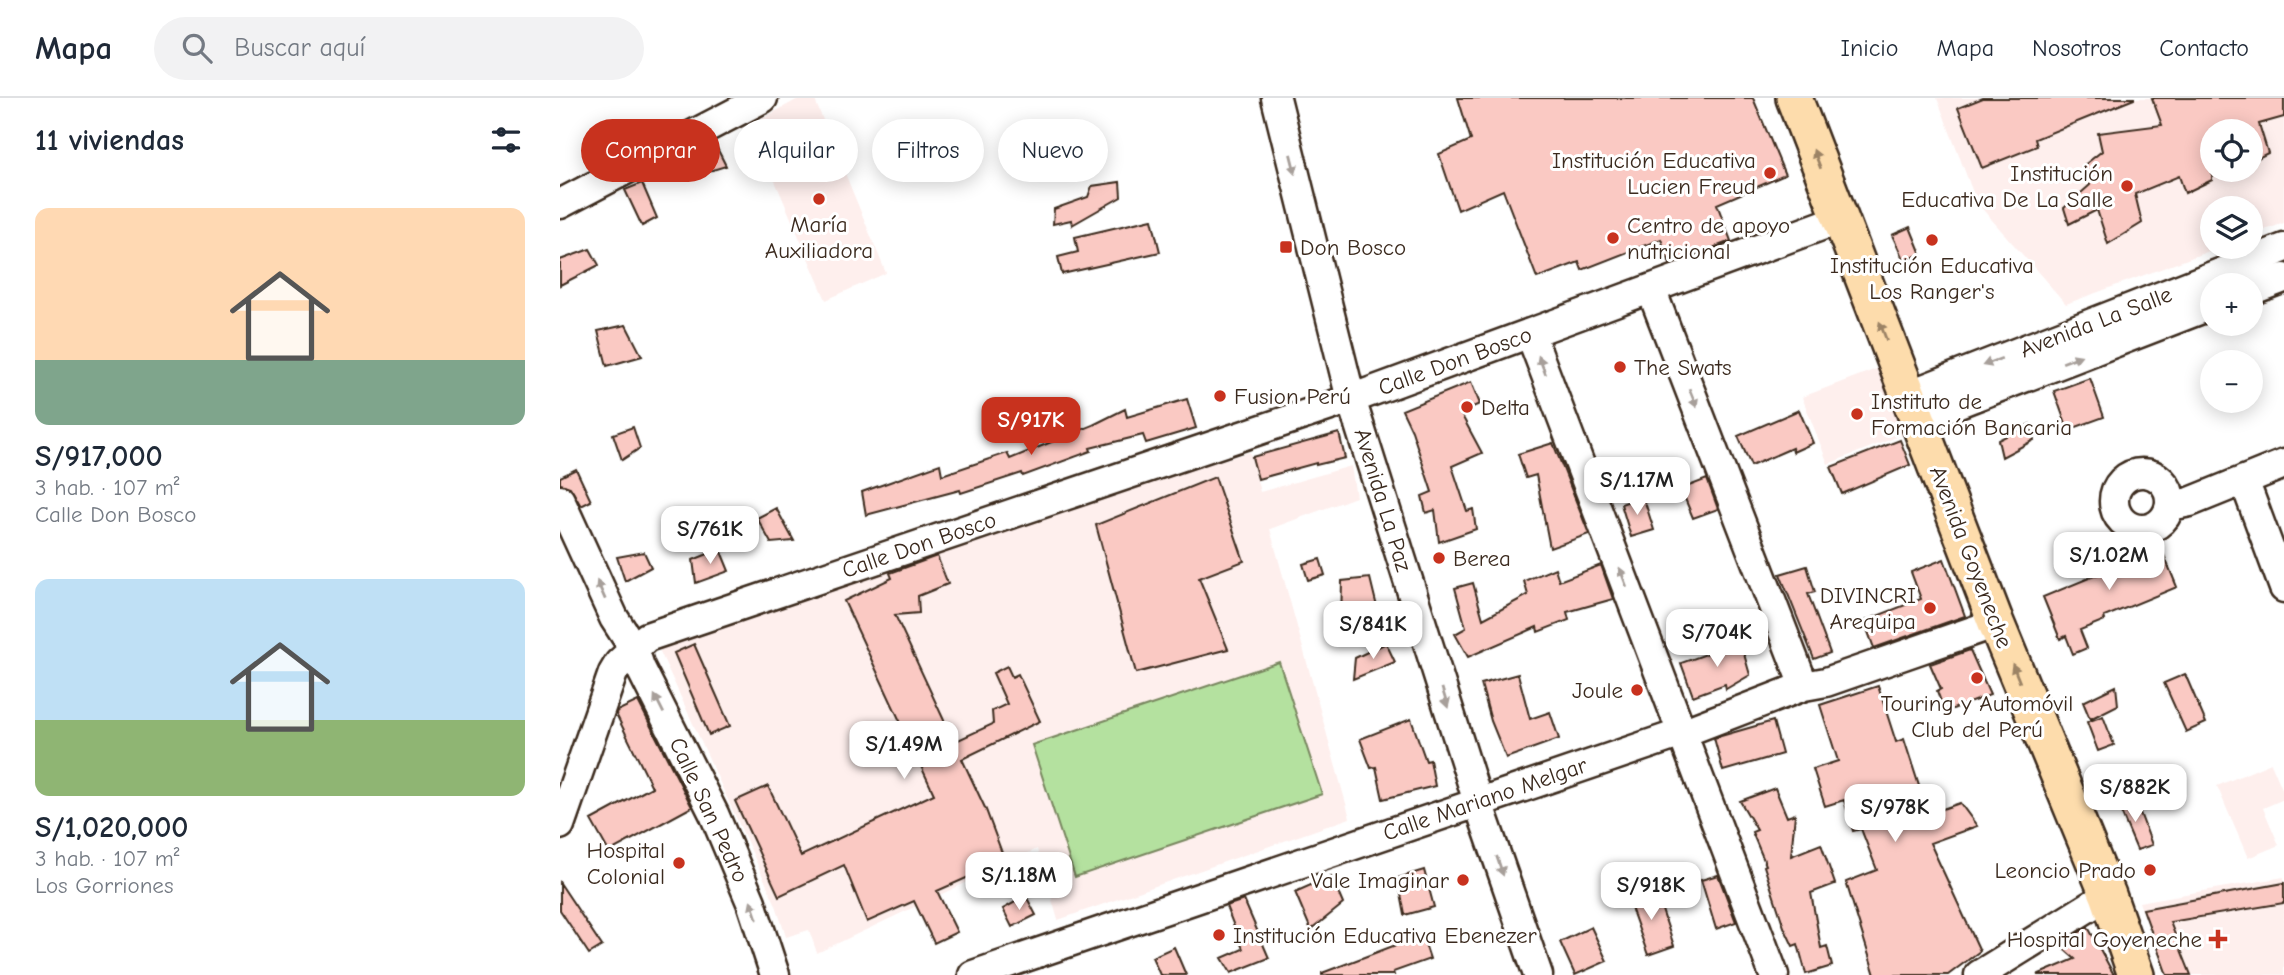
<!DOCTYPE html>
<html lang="es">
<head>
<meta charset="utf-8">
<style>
	body { margin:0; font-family:"Comic Neue",sans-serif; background:#f2f2f3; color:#1f2937; height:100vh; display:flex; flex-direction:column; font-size:26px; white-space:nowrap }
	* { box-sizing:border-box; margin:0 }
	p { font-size:23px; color:#747a83 }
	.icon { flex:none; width:38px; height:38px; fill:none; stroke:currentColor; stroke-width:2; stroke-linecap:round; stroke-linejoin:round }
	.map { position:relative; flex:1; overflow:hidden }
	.sheet { display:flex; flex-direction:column; background:#fff; width:560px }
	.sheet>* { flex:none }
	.hud { position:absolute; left:21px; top:21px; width:665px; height:63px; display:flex; gap:14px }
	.buttons { position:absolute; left:1640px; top:21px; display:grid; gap:14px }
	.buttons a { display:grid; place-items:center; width:63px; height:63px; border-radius:50%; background:#fff; box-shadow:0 4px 18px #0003; font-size:35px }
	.price { position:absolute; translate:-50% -60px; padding:0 16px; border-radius:14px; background:#fff; color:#222; font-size:23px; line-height:46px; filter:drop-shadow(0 2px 4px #0008) }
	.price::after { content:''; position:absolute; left:50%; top:42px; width:21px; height:16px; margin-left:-10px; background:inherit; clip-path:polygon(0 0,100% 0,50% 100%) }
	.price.active { background:#c8321e; color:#fff }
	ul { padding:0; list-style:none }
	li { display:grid; align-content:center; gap:14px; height:371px; padding:0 35px }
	li span { display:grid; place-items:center; height:217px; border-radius:14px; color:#555 }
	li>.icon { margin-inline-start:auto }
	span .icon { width:126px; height:126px; fill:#fffc; stroke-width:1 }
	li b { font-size:30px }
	h2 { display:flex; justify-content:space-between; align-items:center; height:84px; padding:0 35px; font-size:30px }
	.chip { padding:0 24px; border-radius:32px; background:#fff; box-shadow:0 4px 18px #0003; font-size:24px; line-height:63px }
	.chip.active { background:#c8321e; color:#fff }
	header { display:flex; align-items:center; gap:42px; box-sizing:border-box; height:98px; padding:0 35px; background:#fff; border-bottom:2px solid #e0e1e3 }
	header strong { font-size:33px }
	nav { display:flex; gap:38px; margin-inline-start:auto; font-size:24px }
	.search { width:490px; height:63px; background:#f2f2f3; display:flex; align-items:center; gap:18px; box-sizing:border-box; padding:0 24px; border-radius:38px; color:#747a83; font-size:26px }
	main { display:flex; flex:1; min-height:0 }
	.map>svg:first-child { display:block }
</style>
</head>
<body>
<header>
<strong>Mapa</strong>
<div class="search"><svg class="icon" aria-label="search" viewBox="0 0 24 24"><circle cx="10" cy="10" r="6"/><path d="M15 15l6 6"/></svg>Buscar aquí</div>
<nav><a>Inicio</a><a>Mapa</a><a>Nosotros</a><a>Contacto</a></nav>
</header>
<main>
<section class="sheet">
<h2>11 viviendas<svg class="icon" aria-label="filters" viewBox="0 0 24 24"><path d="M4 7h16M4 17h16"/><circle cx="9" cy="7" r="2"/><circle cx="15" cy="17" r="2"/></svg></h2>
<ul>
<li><span style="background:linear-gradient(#ffd9b3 70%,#7fa58c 0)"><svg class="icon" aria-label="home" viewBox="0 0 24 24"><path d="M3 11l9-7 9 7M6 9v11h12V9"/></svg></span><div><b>S/917,000</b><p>3 hab. · 107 m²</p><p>Calle Don Bosco</p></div></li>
<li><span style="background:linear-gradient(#bfe0f5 65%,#8fb573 0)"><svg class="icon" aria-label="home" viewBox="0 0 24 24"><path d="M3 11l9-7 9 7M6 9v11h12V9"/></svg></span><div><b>S/1,020,000</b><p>3 hab. · 107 m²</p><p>Los Gorriones</p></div></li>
</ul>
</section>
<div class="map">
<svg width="1724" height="877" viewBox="0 0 1724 877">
	<rect width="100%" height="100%" fill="#fff"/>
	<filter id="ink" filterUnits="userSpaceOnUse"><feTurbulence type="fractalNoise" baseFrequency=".0143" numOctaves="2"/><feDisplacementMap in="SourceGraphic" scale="14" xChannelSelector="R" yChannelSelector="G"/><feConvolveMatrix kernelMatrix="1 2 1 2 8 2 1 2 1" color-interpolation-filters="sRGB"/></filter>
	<g filter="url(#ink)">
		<path fill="#feefed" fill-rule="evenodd" d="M240,0H254L326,175L266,202L191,27Z
			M1377,0H1724V125L1691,137L1690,110H1652V149H1660L1506,206L1417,105ZM1652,33H1690V72H1652Z
			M1327,267L1352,333L1268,366L1242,299Z
			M690,354L700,394L791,368L796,399L710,431L790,720L498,822L477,751L257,855L249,832L226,839L216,807L97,547L579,387Z
			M1711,665L1724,695V701L1703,710L1719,747L1688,760L1657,688Z
			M1724,779V877H1607L1579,804Z"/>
		<path fill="#b4e19f" stroke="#78865e" stroke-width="2" d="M719,564L762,696L515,779L472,647Z"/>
		<path fill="#fac9c3" stroke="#3b2a1e" stroke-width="2" d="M898,0H1193L1225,77L1157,106L1171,143L1110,166L1101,141L1022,172L1019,164L977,180L943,92L898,112L879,56L911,42Z
			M1423,0H1574V1L1475,41L1477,48L1422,70L1398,10Z
			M1592,0H1724V19L1699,26L1708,55L1690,64V33H1652V82L1625,95L1619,78L1575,96L1582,125L1548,146L1537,112L1509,126L1504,110L1530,87L1523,68L1542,53L1538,35L1602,27Z
			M154,44L166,68L146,74L138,53Z
			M560,84L561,99L512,127L511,122L493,126L494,111L528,99L532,88Z
			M82,85L97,120L82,128L65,92Z
			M592,121L600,154L502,176L498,159L518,154L515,139Z
			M1350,129L1361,156L1344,163L1332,137Z
			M30,151L39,167L0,187V162Z
			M66,227L82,258L47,268L38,233Z
			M1530,280L1544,319L1508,332L1494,293Z
			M911,284L920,306L900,314L922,355L892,368L907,413L913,411L916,431L879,444L875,412L866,415L862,398L872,394L852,333L842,312Z
			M627,301L636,330L586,345L583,337L530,350L531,353L463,378L462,375L401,395L400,392L306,417L302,394L380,366L382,377L447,355L450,361L533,327L565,311L567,319Z
			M1239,312L1253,345L1233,354L1232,350L1191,368L1178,338Z
			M1470,326L1474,342L1442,359L1438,342Z
			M73,329L80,350L62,362L53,336Z
			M779,335L785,360L756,367V365L698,381L692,359Z
			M1340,342L1350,367L1282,396L1271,369Z
			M993,345L1029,436L990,450L976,377L966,380L958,356Z
			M16,371L31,403L21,408L10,389L0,386V379Z
			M655,379L684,463L639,480L668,551L576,575L536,427Z
			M1147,381L1158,411L1133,420L1121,391Z
			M1083,398L1094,432L1071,439L1061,406Z
			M216,410L234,443L211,445L197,420Z
			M1599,445L1617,489L1544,519L1545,522L1520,532L1527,550L1513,556L1506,538L1500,541L1483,499L1539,476L1535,465Z
			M160,451L169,473L136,485L133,462Z
			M84,454L91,469L65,483L57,459Z
			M377,458L388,486L358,498L359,515L335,517L394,644L433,626L432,613L447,606L433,575L447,568L452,579L458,576L480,623L402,661L426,712L445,763L377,793L397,834L374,845L354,803L307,824L284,767L219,798L175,703L208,688L241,758L374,696L284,503L332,480L330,475Z
			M760,461L765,477L748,482L743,466Z
			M1384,461L1405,518L1314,550L1304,523L1361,501L1351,474Z
			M1041,467L1053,501L1007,514L1009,522L978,534L977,529L908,559L895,536L906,530L895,490L913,485L923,521L968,497L964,483L995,470L999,483Z
			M1247,468L1255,494L1248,496L1270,555L1254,561L1220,476Z
			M810,480L818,513L781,524L782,483Z
			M1180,542L1190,577L1166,591L1165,586L1133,598L1121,565L1155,553L1154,550Z
			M826,545L835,564L793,581L795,560Z
			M134,546L170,628L149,637L114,555Z
			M1410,552L1430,597L1385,614L1377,593L1381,591L1370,566Z
			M958,576L970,621L990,614L999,641L946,660L931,623L921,586Z
			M1625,576L1646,625L1626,634L1604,585Z
			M1318,588L1336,644L1344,641L1368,716L1400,705L1417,728L1370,745L1420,853L1388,877H1315L1286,784L1317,772L1301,731L1293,733L1284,702L1265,708L1253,671L1278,663L1260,607Z
			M1556,588L1558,607L1530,621L1523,604Z
			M78,603L132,709L49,754L31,722L92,689L56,616L57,613Z
			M1543,618L1554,647L1538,653L1527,624Z
			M851,621L866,663L870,662L875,688L823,701L816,669L811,670L800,641Z
			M1213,623L1222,656L1163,673L1154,640Z
			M1215,690L1227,719L1235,716L1231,758L1261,746L1275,786L1251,795L1261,850L1267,848L1272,868L1246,876L1238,846L1233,848L1224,829L1204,768L1206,767L1192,734L1197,732L1180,703Z
			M1574,699L1592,747L1577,752L1558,707Z
			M864,772L874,809L845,817L838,780Z
			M1158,777L1176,824L1156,831L1141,782Z
			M771,778L783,806L751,832L735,794Z
			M0,785L42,848L29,856L0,812Z
			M1724,785V805L1610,824L1631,877H1607L1583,811Z
			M1095,791L1114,848L1088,857L1068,801Z
			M466,798L476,817L452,829L443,811Z
			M684,802L709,860L671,875L662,860L683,851L666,808Z
			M1031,829L1047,863L1015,877L1000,844Z
			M1528,829L1554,877H1477L1515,861L1499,847Z
			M862,837L870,861L833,874L834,877H762V875Z
			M614,849L626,877H600L592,859Z"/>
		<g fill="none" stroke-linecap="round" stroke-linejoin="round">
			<defs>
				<path id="minor" d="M716,0L791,301L918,704L978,877
					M0,106L203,0
					M1091,191L1244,588
					M1690,193L1724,180
					M970,235L1214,877
					M1348,297L1724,150
					M1357,321L1652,207
					M1554 403a28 28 0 1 1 56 0a28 28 0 1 1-56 0Z
					M1684,382L1724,490
					M0,402L54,520L74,551L80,569L154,716L191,804L215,877
					M1610,408L1630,404L1724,366
					M0,727L53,575L59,565L87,539L791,301L1280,121
					M413,877L1122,635L1244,588L1266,584L1436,525
					M1419,877L1548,797"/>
				<path id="major" d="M1234,0L1436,525L1548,797L1576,877"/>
			</defs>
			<use href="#minor" stroke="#3b2a1e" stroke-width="33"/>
			<use href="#major" stroke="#3b2a1e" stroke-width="40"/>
			<use href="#minor" stroke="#fff" stroke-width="28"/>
			<use href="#major" stroke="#fddcac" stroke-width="35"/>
		</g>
		<defs><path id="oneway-solid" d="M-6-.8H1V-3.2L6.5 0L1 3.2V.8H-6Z" transform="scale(1.75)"/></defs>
		<g fill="#9c8365">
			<use href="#oneway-solid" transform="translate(1257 61) rotate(-111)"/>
			<use href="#oneway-solid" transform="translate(1323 233) rotate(-111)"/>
			<use href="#oneway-solid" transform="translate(1456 575) rotate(-112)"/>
		</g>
		<g fill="#a79f9a">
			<use href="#oneway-solid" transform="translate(733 66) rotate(76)"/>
			<use href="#oneway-solid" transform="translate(1512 261) rotate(-21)"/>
			<use href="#oneway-solid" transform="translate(1432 264) rotate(159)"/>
			<use href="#oneway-solid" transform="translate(982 267) rotate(-111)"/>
			<use href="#oneway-solid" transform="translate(1133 300) rotate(68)"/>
			<use href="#oneway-solid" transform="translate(1063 479) rotate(-111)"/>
			<use href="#oneway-solid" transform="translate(41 492) rotate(-114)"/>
			<use href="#oneway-solid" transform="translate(885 600) rotate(73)"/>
			<use href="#oneway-solid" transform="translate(99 606) rotate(-117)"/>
			<use href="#oneway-solid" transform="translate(940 768) rotate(71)"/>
			<use href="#oneway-solid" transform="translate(194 812) rotate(-109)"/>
		</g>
	</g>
	<g fill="#c8321e" stroke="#fff" stroke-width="2.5">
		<circle cx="1210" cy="75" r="7"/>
		<circle cx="1567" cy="88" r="7"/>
		<circle cx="259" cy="101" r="7"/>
		<circle cx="1053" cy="140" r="7"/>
		<circle cx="1372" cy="142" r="7"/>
		<rect x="719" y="142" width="14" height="14" rx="3.5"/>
		<circle cx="1060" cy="269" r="7"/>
		<circle cx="660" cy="298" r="7"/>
		<circle cx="907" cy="309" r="7"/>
		<circle cx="1297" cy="316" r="7"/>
		<circle cx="879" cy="460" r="7"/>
		<circle cx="1370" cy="510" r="7"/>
		<circle cx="1417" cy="580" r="7"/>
		<circle cx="1077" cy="592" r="7"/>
		<circle cx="119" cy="765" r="7"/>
		<circle cx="1590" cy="772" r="7"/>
		<circle cx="903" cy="782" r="7"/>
		<circle cx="659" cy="837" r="7"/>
		<path d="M1654.5 830.5h7v7h7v7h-7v7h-7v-7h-7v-7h7z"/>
	</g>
	<g text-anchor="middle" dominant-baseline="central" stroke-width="6" stroke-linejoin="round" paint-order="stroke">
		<g font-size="23" fill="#3b2a1e" stroke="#fff" text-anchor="end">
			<text x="1196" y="62">Institución Educativa<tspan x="1196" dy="26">Lucien Freud</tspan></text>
			<text x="1553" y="75">Institución<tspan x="1553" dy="26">Educativa De La Salle</tspan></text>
			<text x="259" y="126" text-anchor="middle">María<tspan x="259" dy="26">Auxiliadora</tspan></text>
			<text x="1067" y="127" text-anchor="start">Centro de apoyo<tspan x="1067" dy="26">nutricional</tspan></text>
			<text x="740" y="149" text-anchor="start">Don Bosco</text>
			<text x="1372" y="167" text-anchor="middle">Institución Educativa<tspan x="1372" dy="26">Los Ranger's</tspan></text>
			<text x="1074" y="269" text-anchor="start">The Swats</text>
			<text x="674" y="298" text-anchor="start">Fusion Perú</text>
			<text x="1311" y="303" text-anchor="start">Instituto de<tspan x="1311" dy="26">Formación Bancaria</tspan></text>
			<text x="921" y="309" text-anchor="start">Delta</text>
			<text x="893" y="460" text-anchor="start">Berea</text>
			<text x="1356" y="497">DIVINCRI<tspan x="1356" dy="26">Arequipa</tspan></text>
			<text x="1063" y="592">Joule</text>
			<text x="1417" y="605" text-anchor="middle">Touring y Automóvil<tspan x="1417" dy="26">Club del Perú</tspan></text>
			<text x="105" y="752">Hospital<tspan x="105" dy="26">Colonial</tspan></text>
			<text x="1576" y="772">Leoncio Prado</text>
			<text x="889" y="782">Vale Imaginar</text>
			<text x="673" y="837" text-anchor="start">Institución Educativa Ebenezer</text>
			<text x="1642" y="841">Hospital Goyeneche</text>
		</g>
		<g font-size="23" fill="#3b2a1e" stroke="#fff">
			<text transform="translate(1536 224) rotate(-21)">Avenida La Salle</text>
			<text transform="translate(895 263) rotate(-20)">Calle Don Bosco</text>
			<text transform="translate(823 402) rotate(73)">Avenida La Paz</text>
			<text transform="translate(359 447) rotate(-19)">Calle Don Bosco</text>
			<text transform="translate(1411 459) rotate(69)">Avenida Goyeneche</text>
			<text transform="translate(925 701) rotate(-19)">Calle Mariano Melgar</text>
			<text transform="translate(149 712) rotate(65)">Calle San Pedro</text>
		</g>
	</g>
</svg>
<div class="buttons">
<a><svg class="icon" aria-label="locate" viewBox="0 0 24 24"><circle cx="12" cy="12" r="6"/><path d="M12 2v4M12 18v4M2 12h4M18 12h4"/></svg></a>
<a><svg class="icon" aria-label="layers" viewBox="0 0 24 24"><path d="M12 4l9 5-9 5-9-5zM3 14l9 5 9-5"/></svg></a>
<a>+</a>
<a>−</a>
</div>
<b class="price active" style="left:471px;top:359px">S/917K</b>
<b class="price" style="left:1077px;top:419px">S/1.17M</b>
<b class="price" style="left:150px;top:468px">S/761K</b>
<b class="price" style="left:1549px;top:494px">S/1.02M</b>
<b class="price" style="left:813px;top:563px">S/841K</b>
<b class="price" style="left:1157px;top:571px">S/704K</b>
<b class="price" style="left:344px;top:683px">S/1.49M</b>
<b class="price" style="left:1575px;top:726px">S/882K</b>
<b class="price" style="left:1335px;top:746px">S/978K</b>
<b class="price" style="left:459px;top:814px">S/1.18M</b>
<b class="price" style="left:1091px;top:824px">S/918K</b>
<div class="hud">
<a class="chip active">Comprar</a>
<a class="chip">Alquilar</a>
<a class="chip">Filtros</a>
<a class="chip">Nuevo</a>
</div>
</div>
</main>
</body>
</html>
